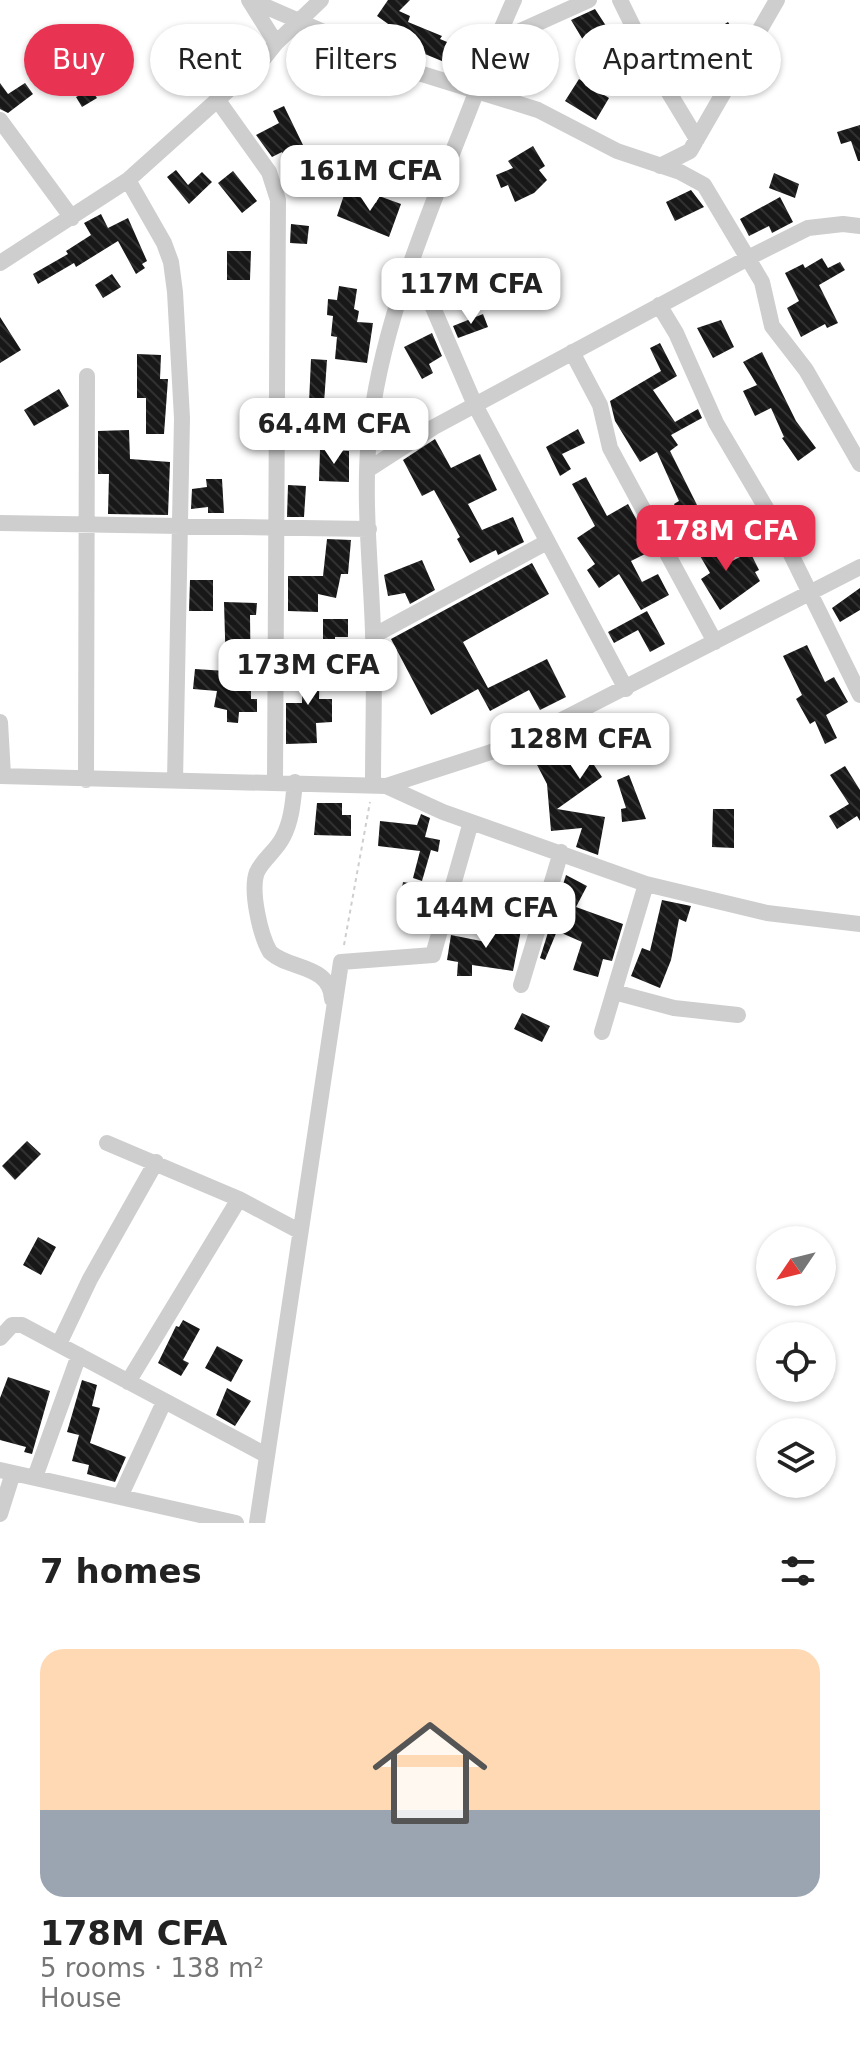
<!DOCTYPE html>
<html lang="en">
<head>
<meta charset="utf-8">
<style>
	body { margin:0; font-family:"DejaVu Sans",sans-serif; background:#f2f2f2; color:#222; height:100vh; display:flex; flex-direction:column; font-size:30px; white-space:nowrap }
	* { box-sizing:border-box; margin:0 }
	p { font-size:26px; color:#767676 }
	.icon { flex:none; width:44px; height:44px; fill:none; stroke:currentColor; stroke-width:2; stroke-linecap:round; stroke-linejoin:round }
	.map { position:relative; height:1523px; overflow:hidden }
	.sheet { display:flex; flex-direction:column; background:#fff; flex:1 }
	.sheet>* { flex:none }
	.hud { position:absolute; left:24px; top:24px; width:812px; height:72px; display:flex; gap:16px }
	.needle { width:52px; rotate:235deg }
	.controls { position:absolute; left:756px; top:1226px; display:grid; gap:16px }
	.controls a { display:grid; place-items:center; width:80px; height:80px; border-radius:50%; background:#fff; box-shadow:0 2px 6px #0004; font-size:40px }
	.price { position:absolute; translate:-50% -68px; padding:0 18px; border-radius:16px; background:#fff; color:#222; font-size:26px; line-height:52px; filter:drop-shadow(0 2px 4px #0008) }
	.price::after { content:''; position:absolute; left:50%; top:48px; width:24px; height:18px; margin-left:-12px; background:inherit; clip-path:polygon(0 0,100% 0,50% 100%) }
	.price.selected { background:#e83352; color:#fff }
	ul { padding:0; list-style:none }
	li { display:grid; align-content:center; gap:16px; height:424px; padding:0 40px }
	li+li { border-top:2px solid #e0e0e0 }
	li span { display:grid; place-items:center; height:248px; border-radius:24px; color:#555 }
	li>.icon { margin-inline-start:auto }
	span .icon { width:144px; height:144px; fill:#fffc; stroke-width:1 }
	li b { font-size:34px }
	h2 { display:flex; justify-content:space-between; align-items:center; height:96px; padding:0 40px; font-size:34px }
	.tag { padding:0 28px; border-radius:36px; background:#fff; box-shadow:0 2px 6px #0004; font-size:28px; line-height:72px }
	.tag.selected { background:#e83352; color:#fff }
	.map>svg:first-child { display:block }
</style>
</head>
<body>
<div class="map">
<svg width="860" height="1523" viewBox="0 0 860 1523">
	<defs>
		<pattern id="building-back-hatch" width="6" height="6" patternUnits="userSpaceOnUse" patternTransform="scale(2)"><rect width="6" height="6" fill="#181818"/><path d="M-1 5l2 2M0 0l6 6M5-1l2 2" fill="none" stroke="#313131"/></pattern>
	</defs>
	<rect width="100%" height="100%" fill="#fff"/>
	<path fill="url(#building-back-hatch)" d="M388,0H410L399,11L410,16L408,22L442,36L440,39L466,50L470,41L481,46L471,73L386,38L391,26L377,16Z
		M595,9L612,35L589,50L571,20Z
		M728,22L740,42L737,47L688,77L694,87L682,94L664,63Z
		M77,39L83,48L94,42L107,65L85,78L97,98L82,107L76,97L82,94L58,52Z
		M579,79L609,98L596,120L565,101Z
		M0,83L8,94L25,83L33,94L8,113L0,109Z
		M284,106L320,180L302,189L282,152L272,157L256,135L279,123L273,111Z
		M860,125V161H858L851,141L841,144L837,132Z
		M533,146L545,166L539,170L547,180L534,193L515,202L508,185L501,188L496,175L513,168L508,161Z
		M176,170L188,185L202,172L212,182L189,204L167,177Z
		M233,171L257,201L242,213L218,183Z
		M774,173L799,184L795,198L769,188Z
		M691,190L704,207L675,221L666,202Z
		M345,192L376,203L379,196L401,204L389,237L337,216Z
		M780,197L793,222L772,233L769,226L749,236L740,219Z
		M101,214L108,228L128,218L147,261L142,264L145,268L136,274L118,241L76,267L74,263L38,284L33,274L68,254L66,251L91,235L84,223Z
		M291,224L309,226L307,244L290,243Z
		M227,251H251L250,280H227Z
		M822,258L828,268L840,262L845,270L819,285L838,323L827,328L825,324L801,337L787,308L799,301L785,273L803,264L805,268Z
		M112,274L121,287L103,298L95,285Z
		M339,286L357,289L354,309L359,311L357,322L373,323L367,363L335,359L337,337L331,336L333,316L327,315L328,299L337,300Z
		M483,314L488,327L458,338L453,326Z
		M0,317L21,350L0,363Z
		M721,320L734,347L713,358L697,328Z
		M432,333L442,356L429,364L433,373L422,379L404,347Z
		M660,343L677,376L653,390L675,422L698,409L702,418L671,435L678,445L670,451L700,511L682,520L674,504L679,501L657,452L640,462L615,421L610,401L661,371L650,348Z
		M762,352L796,421L816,448L798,461L782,438L784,437L771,408L755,416L743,391L757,385L743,362Z
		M137,354L161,355L160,379H168L164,434H146V398H137Z
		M311,359L327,360L324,403L344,404V429L292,428L293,403H309Z
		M59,389L69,406L34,426L24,410Z
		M578,429L585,443L562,454L571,469L560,476L546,447Z
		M129,430L130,459L170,462L168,515L108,514L109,474H98V431Z
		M435,439L451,468L480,454L497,490L468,504L482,530L513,517L524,542L498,555L496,550L470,563L457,539L460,537L434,490L422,496L403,460Z
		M320,450L349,451V482L319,481Z
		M586,477L607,516L628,504L653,550L631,561L642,582L658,574L669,595L641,610L619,574L599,588L587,570L595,564L577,538L595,526L572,484Z
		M206,479H222L224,513H208V507L191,509L192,489L207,487Z
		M288,485L306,486L304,517H287Z
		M707,534L724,565L750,552L759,570L755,572L760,581L720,610L701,579L710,573L692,542Z
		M327,539L351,540L348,574H341L336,598L318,594V612L288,611V576H323Z
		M422,560L435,590L410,604L405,593L388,596L384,575Z
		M532,563L549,594L463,642L488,688L547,659L566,697L540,710L529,690L490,711L478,689L431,715L391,639Z
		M190,580H213V611H189Z
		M860,588V610L840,622L832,608Z
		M224,602L257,603L256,615H250L251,699H257V712H239L238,723L227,722V710L214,707L217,691L193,689L195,669L226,671Z
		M647,611L665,644L650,652L638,630L614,643L608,632Z
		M323,619H348V637H335V648H323Z
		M807,645L825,682L834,677L848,702L826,715L837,738L825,744L815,721L810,724L796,699L802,695L783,656Z
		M303,657H320L319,699H332V722L316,723L317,743L286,744V703H302Z
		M626,719L636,740L595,758L592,762L602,777L557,809L605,817L598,855L576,847L582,828L551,831L547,784L535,761Z
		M845,766L860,790V821L857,816L837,829L829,816L849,804L830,775Z
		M629,775L646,819L622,822L621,809L626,808L617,780Z
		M317,803H342V815H351V836L314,835Z
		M713,809H734V848L712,847Z
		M421,814L430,818L425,837L440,840L438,852L431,850L422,881L413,878L420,851L378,846L380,821L417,825Z
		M566,875L587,886L576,907L623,924L612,961L603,959L598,977L573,970L582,942L557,931L545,960L540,958Z
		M403,882L430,887L428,899L401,894Z
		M662,900L691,906L686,922L679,919L671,960L660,988L631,976L642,948L650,951Z
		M489,923L521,930L513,971L472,965V976H457L458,962L447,960L451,935L486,942Z
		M522,1013L550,1026L542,1042L514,1029Z
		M27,1141L41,1154L15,1180L2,1166Z
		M38,1237L56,1247L41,1275L23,1265Z
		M183,1320L200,1329L183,1360L189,1363L181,1376L158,1363L176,1326L179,1327Z
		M217,1346L243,1360L231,1382L205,1368Z
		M8,1377L50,1391L32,1454L24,1452L26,1447L0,1440V1398Z
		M82,1380L97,1385L92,1406L100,1408L90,1443L126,1457L115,1482L87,1474L89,1465L72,1461L79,1435L67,1432Z
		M227,1388L251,1401L235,1426L216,1415Z"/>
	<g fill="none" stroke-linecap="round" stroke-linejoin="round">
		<path stroke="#cecece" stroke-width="2" stroke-dasharray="4 4" stroke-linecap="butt" d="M344,945L370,802"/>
		<path stroke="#cecece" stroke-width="16" d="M620,0L651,63L697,139
			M253,1L299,21L321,0
			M496,42L589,0
			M276,43L299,21L406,69L538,110L617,151L680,172L704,185L762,282L772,326L806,370L860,464
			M219,102L269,172L278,200L275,781
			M0,120L72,218
			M660,166L690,151L777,0
			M128,180L164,243L171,262L175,292L182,418L175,781
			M413,261L475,405L626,689
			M0,263L128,180L264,58L276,43L249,0
			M659,305L676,333L716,423L779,530L860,695
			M572,352L600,405L610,448L715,642
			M277,439L369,440
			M369,469L434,427L750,257L808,228L843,224L860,226
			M0,523L369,529
			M373,636L547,542
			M0,722L3,775
			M0,776L386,786L491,752L538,732L860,567
			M86,780L87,376
			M295,782C293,801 292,820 283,837C277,850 263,859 257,872C250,890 260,935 270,952C289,970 330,964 332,999
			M373,784C373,733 375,682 373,632C371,568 363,501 369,437C379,335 420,236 457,141C476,94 493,46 514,0
			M386,786L443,812L646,884L767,913L860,924
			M521,985L561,852
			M614,992L674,1008L738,1015
			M602,1032L646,884
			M107,1143L239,1199L299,1231
			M0,1338L12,1325H22L266,1455
			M59,1344L90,1279L156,1162
			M128,1382L239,1199
			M0,1470L236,1523
			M35,1477L79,1355
			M120,1497L164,1402
			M0,1514L13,1473
			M257,1523L341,962L433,955L471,822"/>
	</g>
</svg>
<div class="controls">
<a><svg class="needle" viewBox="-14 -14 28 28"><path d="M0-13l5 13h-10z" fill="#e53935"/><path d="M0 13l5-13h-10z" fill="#767676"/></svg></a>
<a><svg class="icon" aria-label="locate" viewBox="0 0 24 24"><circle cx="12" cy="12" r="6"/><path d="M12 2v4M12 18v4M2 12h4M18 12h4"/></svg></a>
<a><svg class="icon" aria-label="layers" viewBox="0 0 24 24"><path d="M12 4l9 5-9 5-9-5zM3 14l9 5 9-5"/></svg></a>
</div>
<b class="price" style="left:370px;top:213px">161M CFA</b>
<b class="price" style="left:471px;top:326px">117M CFA</b>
<b class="price" style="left:334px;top:466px">64.4M CFA</b>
<b class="price selected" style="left:726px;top:573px">178M CFA</b>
<b class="price" style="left:308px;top:707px">173M CFA</b>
<b class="price" style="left:580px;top:781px">128M CFA</b>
<b class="price" style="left:486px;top:950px">144M CFA</b>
<div class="hud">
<a class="tag selected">Buy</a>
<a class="tag">Rent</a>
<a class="tag">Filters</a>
<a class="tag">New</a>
<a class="tag">Apartment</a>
</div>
</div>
<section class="sheet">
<h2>7 homes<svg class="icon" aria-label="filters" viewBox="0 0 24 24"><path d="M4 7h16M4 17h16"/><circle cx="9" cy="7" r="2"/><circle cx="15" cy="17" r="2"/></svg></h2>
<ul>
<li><span style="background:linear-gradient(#ffd9b3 65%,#9aa5b1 0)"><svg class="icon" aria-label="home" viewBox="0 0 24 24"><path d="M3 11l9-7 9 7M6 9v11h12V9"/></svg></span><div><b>178M CFA</b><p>5 rooms · 138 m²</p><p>House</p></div></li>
</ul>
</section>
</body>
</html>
